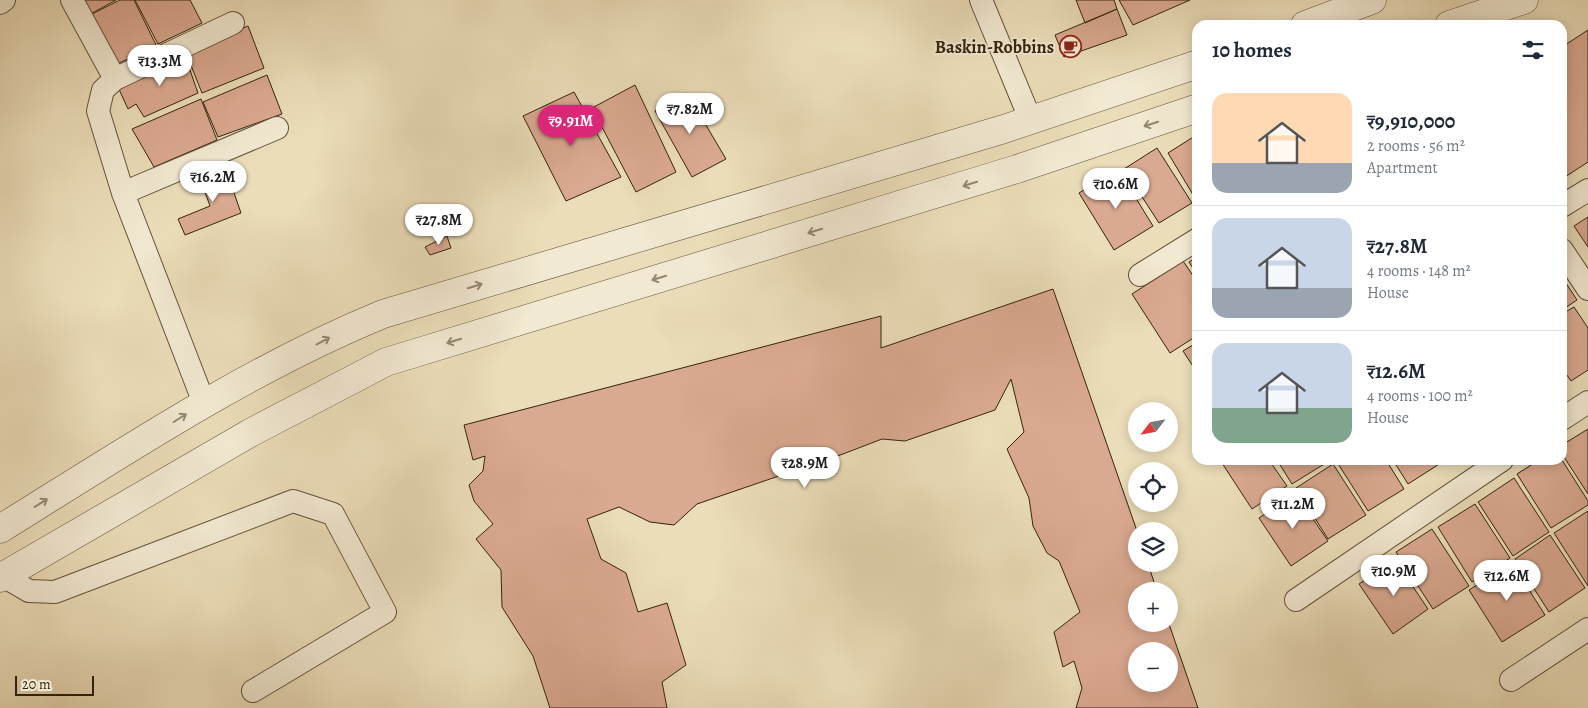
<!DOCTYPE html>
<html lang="en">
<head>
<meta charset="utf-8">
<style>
	body { margin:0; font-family:Alegreya,serif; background:#f2f2f3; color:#1f2937; height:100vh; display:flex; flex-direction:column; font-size:19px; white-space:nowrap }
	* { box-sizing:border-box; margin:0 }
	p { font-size:16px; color:#747a83 }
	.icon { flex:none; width:28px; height:28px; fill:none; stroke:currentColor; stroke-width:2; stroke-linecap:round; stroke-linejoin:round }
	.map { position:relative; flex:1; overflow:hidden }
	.side { position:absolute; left:1192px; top:20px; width:375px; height:445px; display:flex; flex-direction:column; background:#fff; border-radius:15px; box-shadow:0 2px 12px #0003 }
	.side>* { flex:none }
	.needle { width:32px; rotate:238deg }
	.fabs { position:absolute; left:1128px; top:402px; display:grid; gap:10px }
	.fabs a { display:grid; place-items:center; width:50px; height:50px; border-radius:50%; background:#fff; box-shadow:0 2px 12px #0003; font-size:25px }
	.scale { position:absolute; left:15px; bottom:12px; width:79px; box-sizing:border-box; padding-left:5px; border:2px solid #34230e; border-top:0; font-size:14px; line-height:18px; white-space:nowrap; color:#34230e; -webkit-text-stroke:4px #f2e9d2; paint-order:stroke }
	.price { position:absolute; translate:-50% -42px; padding:0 11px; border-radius:18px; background:#fff; color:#222; font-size:16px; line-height:32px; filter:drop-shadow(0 1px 2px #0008) }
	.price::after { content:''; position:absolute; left:50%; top:30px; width:15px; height:11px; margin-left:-8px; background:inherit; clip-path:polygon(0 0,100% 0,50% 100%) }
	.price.active { background:#db2777; color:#fff }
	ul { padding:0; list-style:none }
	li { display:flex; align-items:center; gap:15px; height:125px; padding:0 20px }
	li+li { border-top:1px solid #e0e1e3 }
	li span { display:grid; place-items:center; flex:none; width:140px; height:100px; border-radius:15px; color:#555 }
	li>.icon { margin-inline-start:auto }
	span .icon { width:60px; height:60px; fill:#fffc; stroke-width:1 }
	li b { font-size:21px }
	h2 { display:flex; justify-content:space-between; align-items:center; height:60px; padding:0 20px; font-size:21px }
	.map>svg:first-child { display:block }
</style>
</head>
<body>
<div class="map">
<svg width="1588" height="708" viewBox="0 0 1588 708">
	<rect width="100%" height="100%" fill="#ebddb9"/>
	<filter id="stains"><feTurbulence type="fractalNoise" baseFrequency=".004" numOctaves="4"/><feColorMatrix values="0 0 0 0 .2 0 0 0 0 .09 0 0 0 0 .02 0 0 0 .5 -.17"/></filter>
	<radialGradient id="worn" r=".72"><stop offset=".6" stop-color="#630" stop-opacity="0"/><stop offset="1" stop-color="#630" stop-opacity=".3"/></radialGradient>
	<path fill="#daa991" stroke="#34230e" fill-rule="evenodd" d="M79,0H116L87,16Z
		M120,0H134L157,47L114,65L86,17Z
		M135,0H190L202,23L158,44Z
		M1076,0H1114L1117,9L1085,23Z
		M1119,0H1190L1133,25Z
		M1117,9L1127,35L1064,57L1055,35Z
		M248,26L264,68L202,93L186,53Z
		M1588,30V162L1562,179V47Z
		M184,53L198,93L144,117L136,104L128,109L117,85Z
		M267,75L282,114L218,137L203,102Z
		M635,85L676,172L636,192L592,108Z
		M574,92L621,177L566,201L523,116Z
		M687,93L726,159L692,177L655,111Z
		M201,99L217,140L154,167L132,129Z
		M1198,134V196L1195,198L1168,153Z
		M1157,148L1192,203L1159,223L1124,169Z
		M225,167L241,213L185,235L178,219L210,206L200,178Z
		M1118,169L1153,226L1114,250L1079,193Z
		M1588,217V247L1574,226Z
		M447,236L451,248L430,255L425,247Z
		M1198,256V276L1189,262Z
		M1183,261L1198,283V335L1170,353L1132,294Z
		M1562,277L1577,300L1562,310Z
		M1053,289L1137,531L1136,564H1148L1157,591H1136V624H1169L1198,708H1076L1082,688L1074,661L1063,667L1054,632L1080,612L1059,561L1047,553L1033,526L1029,498L1007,449L1024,432L1011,379L995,410L905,441L882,439L843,454L697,504L674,525L650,522L619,507L587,519L601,559L626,573L638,612L667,603L686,665L662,682L667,708H550L533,656L502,607L501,570L476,539L493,524L474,501L469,485L483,471L485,456L473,460L464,425L881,316V348ZM1136,651H1169V684H1136Z
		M1574,307L1588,328V370L1571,381L1562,368V314Z
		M1198,342V374L1183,351Z
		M1588,429V494L1562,454V445Z
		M1220,460H1269L1287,486L1252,509Z
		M1277,460H1328L1329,461L1292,484Z
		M1340,460H1386L1404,489L1368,511L1337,462Z
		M1393,460H1443L1444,461L1408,484Z
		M1539,460H1562L1588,501V505L1551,528L1517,474Z
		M1333,464L1366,515L1328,539L1296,488Z
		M1514,478L1549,532L1513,556L1478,502Z
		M1296,494L1328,541L1291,566L1259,518Z
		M1475,504L1510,558L1472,582L1438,527Z
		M1588,511V586L1554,533Z
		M1432,529L1469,586L1433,609L1396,552Z
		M1550,535L1585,588L1549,612L1515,559Z
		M1395,560L1428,609L1393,634L1359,584Z
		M1512,563L1545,615L1502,642L1469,590Z"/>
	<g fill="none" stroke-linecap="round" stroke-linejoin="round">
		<defs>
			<path id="minor" d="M72,0L115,79
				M981,0L1031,121
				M0,3L4,0
				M123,193L277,128
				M1562,206L1588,190
				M1562,250L1588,289
				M1140,275L1198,239
				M204,403L123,193L98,111L103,90L115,79L233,23
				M1562,419L1588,402
				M3,576L29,591L55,592L293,501L333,514L385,612L253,691
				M1296,600L1502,460
				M1511,680L1588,629"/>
			<path id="tertiary" d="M1305,25L1372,0
				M1449,25L1524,0
				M0,529C124,452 247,370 383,314L1004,129L1198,64
				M0,578L250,433L386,362L1017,169L1198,108"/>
		</defs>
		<use href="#minor" stroke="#625239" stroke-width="24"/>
		<use href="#tertiary" stroke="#625239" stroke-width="29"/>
		<use href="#minor" stroke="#f2e9d2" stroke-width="22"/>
		<use href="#tertiary" stroke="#f2e9d2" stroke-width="28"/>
	</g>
	<defs><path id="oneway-shaft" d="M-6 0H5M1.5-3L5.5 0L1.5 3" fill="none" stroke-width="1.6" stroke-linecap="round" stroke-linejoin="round" transform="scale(1.25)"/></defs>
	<g stroke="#938670">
		<use href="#oneway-shaft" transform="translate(1151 124) rotate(162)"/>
		<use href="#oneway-shaft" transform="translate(970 184) rotate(163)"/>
		<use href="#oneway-shaft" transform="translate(815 231) rotate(163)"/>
		<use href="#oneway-shaft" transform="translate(659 278) rotate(163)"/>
		<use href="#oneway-shaft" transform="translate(475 286) rotate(-17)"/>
		<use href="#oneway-shaft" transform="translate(323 341) rotate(-28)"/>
		<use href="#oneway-shaft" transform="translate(454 341) rotate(163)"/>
		<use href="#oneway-shaft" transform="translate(180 418) rotate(-32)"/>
		<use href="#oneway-shaft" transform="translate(41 503) rotate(-32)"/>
	</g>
	<defs>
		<symbol id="cafe-ring" viewBox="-11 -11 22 22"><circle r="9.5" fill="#f2e9d2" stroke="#8f2418" stroke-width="1.5"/><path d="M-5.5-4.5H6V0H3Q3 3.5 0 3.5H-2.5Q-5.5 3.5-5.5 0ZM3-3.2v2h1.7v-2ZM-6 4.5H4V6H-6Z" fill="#8f2418"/></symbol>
	</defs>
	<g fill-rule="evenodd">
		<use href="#cafe-ring" x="1058" y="34" width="25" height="25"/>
	</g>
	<g text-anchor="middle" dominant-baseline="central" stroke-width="4" stroke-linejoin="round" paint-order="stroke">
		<g font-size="18" font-weight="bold" fill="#34230e" stroke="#f2e9d2" text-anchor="end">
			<text x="1054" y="47">Baskin-Robbins</text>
		</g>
	</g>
	<rect width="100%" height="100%" filter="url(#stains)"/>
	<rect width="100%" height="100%" fill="url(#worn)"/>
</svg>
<div class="fabs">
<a><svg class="needle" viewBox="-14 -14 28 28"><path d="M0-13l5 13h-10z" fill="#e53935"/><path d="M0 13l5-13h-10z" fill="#747a83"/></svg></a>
<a><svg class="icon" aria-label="locate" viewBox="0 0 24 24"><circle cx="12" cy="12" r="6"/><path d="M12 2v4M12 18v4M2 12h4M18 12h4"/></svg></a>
<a><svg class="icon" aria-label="layers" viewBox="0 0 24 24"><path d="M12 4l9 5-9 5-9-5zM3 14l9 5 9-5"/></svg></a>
<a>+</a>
<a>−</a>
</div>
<div class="scale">20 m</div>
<b class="price" style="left:160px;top:87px">₹13.3M</b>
<b class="price" style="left:690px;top:135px">₹7.82M</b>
<b class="price active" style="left:571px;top:147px">₹9.91M</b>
<b class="price" style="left:213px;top:203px">₹16.2M</b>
<b class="price" style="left:1116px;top:210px">₹10.6M</b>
<b class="price" style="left:439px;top:246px">₹27.8M</b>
<b class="price" style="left:805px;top:489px">₹28.9M</b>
<b class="price" style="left:1293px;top:530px">₹11.2M</b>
<b class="price" style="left:1394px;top:597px">₹10.9M</b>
<b class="price" style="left:1507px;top:602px">₹12.6M</b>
<section class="side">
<h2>10 homes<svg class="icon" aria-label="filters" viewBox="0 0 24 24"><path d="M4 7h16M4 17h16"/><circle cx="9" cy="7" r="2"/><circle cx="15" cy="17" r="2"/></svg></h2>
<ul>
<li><span style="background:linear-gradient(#ffd9b3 70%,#9aa5b1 0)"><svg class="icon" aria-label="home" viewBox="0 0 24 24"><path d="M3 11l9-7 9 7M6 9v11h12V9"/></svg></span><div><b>₹9,910,000</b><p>2 rooms · 56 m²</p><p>Apartment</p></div></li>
<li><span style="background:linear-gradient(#c9d6e8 70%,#9aa5b1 0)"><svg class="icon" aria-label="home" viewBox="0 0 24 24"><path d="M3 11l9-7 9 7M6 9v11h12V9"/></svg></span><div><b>₹27.8M</b><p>4 rooms · 148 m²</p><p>House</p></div></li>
<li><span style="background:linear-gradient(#c9d6e8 65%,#7fa58c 0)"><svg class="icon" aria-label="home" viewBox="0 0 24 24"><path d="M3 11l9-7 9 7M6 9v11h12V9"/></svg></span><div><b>₹12.6M</b><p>4 rooms · 100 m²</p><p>House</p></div></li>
</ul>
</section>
</div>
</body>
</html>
